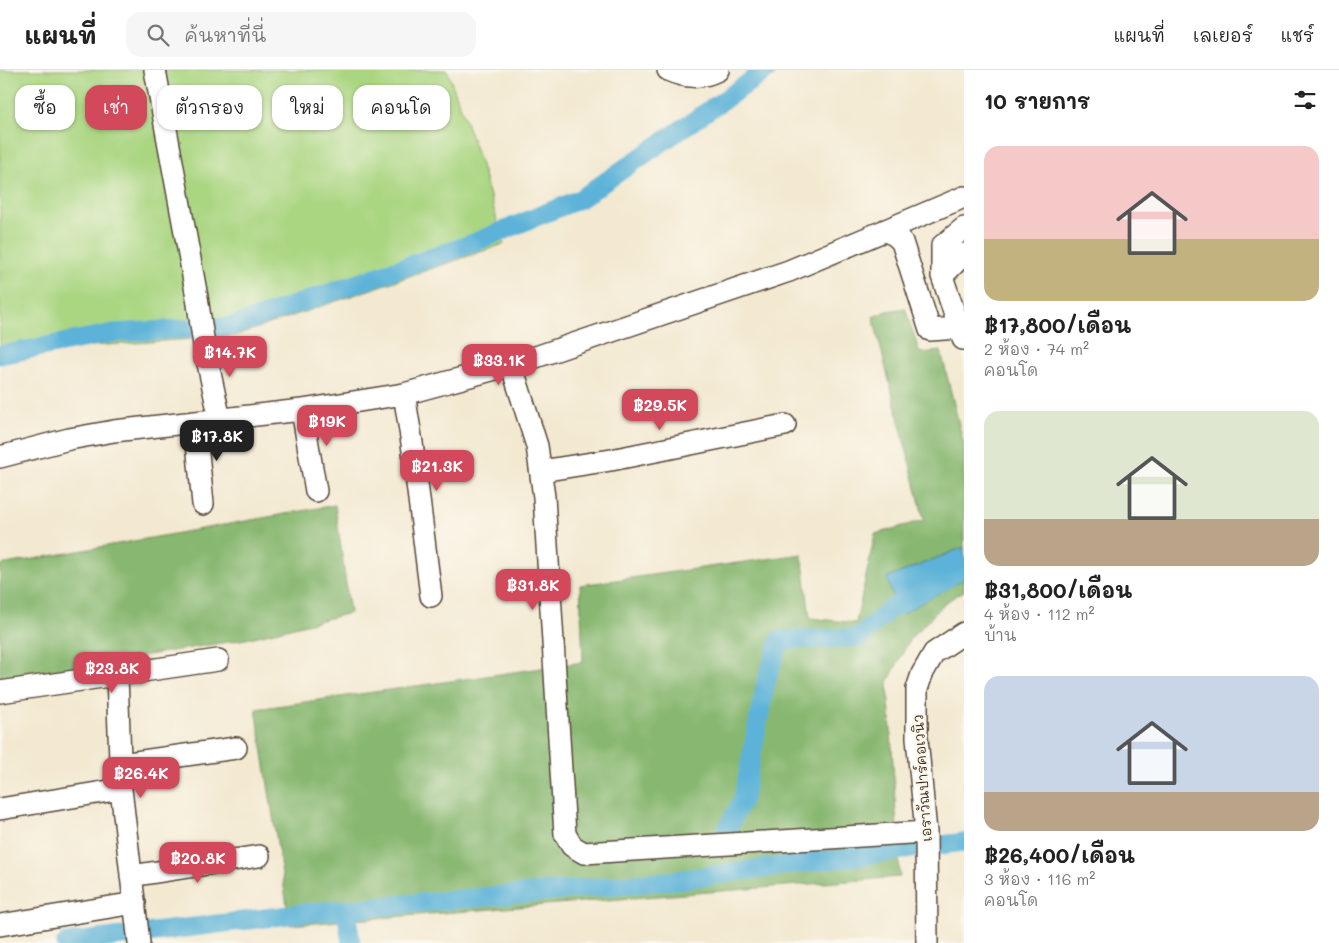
<!DOCTYPE html>
<html lang="th">
<head>
<meta charset="utf-8">
<style>
	body { margin:0; font-family:Mali,"Playpen Sans Thai",sans-serif; background:#f6f6f6; color:#222; height:100vh; display:flex; flex-direction:column; font-size:19px; white-space:nowrap }
	* { box-sizing:border-box; margin:0 }
	p { font-size:16px; color:#767676 }
	.icon { flex:none; width:28px; height:28px; fill:none; stroke:currentColor; stroke-width:2; stroke-linecap:round; stroke-linejoin:round }
	.map { position:relative; flex:1; overflow:hidden }
	.side { display:flex; flex-direction:column; background:#fff; width:375px }
	.side>* { flex:none }
	.banner { position:absolute; left:15px; top:15px; width:475px; height:45px; display:flex; gap:10px }
	.price { position:absolute; translate:-50% -42px; padding:0 11px; border-radius:10px; background:#d1495b; color:#fff; font-size:16px; line-height:32px; filter:drop-shadow(0 1px 2px #0008) }
	.price::after { content:''; position:absolute; left:50%; top:30px; width:15px; height:11px; margin-left:-8px; background:inherit; clip-path:polygon(0 0,100% 0,50% 100%) }
	.price.active { background:#222; color:#fff }
	ul { padding:0; list-style:none }
	li { display:grid; align-content:center; gap:10px; height:265px; padding:0 20px }
	li span { display:grid; place-items:center; height:155px; border-radius:15px; color:#555 }
	li>.icon { margin-inline-start:auto }
	span .icon { width:90px; height:90px; fill:#fffc; stroke-width:1 }
	li b { font-size:21px }
	h2 { display:flex; justify-content:space-between; align-items:center; height:60px; padding:0 20px; font-size:21px }
	.pill { padding:0 18px; border-radius:15px; background:#fff; box-shadow:0 1px 4px #0004; font-size:18px; line-height:45px }
	.pill.active { background:#d1495b; color:#fff }
	header { display:flex; align-items:center; gap:30px; box-sizing:border-box; height:70px; padding:0 25px; background:#fff; border-bottom:1px solid #e0e0e0 }
	header strong { font-size:24px }
	nav { display:flex; gap:28px; margin-inline-start:auto; font-size:18px }
	.search { width:350px; height:45px; background:#f6f6f6; display:flex; align-items:center; gap:12px; box-sizing:border-box; padding:0 18px; border-radius:15px; color:#767676; font-size:19px }
	main { display:flex; flex:1; min-height:0 }
	.map>svg:first-child { display:block }
</style>
</head>
<body>
<header>
<strong>แผนที่</strong>
<div class="search"><svg class="icon" aria-label="search" viewBox="0 0 24 24"><circle cx="10" cy="10" r="6"/><path d="M15 15l6 6"/></svg>ค้นหาที่นี่</div>
<nav><a>แผนที่</a><a>เลเยอร์</a><a>แชร์</a></nav>
</header>
<main>
<div class="map">
<svg width="964" height="873" viewBox="0 0 964 873">
	<rect width="100%" height="100%" fill="#fbf7ec"/>
	<filter id="ink" filterUnits="userSpaceOnUse"><feTurbulence type="fractalNoise" baseFrequency=".02" numOctaves="2"/><feDisplacementMap in="SourceGraphic" scale="10" xChannelSelector="R" yChannelSelector="G"/><feConvolveMatrix kernelMatrix="1 2 1 2 8 2 1 2 1" color-interpolation-filters="sRGB"/></filter>
	<filter id="wash" filterUnits="userSpaceOnUse"><feTurbulence type="fractalNoise" baseFrequency=".0096" numOctaves="4" result="noise"/><feDisplacementMap in="SourceGraphic" scale="20" xChannelSelector="R" yChannelSelector="G"/><feGaussianBlur stdDeviation="1.12" result="paint"/><feColorMatrix in="noise" values="0 0 0 0 0 0 0 0 0 0 0 0 0 0 0 0 0 1.4 0 .05"/><feComposite in="paint" operator="in"/></filter>
	<g filter="url(#wash)">
		<rect width="100%" height="100%" fill="#f3e9d1"/>
		<path fill="#aad682" stroke="#728050" d="M0,0H447L477,82L504,174L234,266L35,280L0,285Z"/>
		<path fill="#87b770" stroke="#617047" d="M905,238L920,283L941,281L964,375V521L946,532L910,569L888,612L900,807L290,855L256,639L583,592L580,515L802,484L810,548L856,553L875,464L924,450L873,247L887,241Z
			M335,435L350,543L246,569L0,609V495Z"/>
		<path fill="#5bb2d8" stroke="#4b6e7b" d="M964,477V509L902,544L892,525L887,508Z"/>
		<g fill="none" stroke-linecap="round" stroke-linejoin="round">
			<path stroke="#5bb2d8" stroke-width="19" d="M0,285L113,263L233,256L468,175L580,129L767,0
				M726,761L743,729L766,612L780,570L859,568L890,539L946,509L964,496
				M346,839L351,873
				M66,873L305,843L676,810L964,772"/>
		</g>
	</g>
	<g filter="url(#ink)">
		<g fill="none" stroke-linecap="round" stroke-linejoin="round">
			<defs>
				<path id="street" d="M155,0L197,227L204,275L220,350
					M668,0C686,8 700,9 718,0
					M885,160L896,166L902,172L930,260L959,258
					M942,206L964,184
					M963,269L942,206V176L964,158
					M511,294L537,376L544,427L565,764L572,776L584,783L926,762
					M404,324L412,373L431,526
					M302,340L316,421
					M195,353L203,434
					M0,387L69,369L114,361L302,340L404,324L521,292L789,201L964,127
					M541,401L611,390L785,355
					M117,604L121,719L139,873
					M0,622L218,590
					M121,694L236,678
					M0,739L121,719
					M131,806L259,786
					M0,855L135,833
					M927,873L926,762L917,668V619L922,604L934,583L964,563"/>
			</defs>
			<use href="#street" stroke="#574739" stroke-width="24"/>
			<use href="#street" stroke="#fff" stroke-width="21"/>
		</g>
	</g>
	<g text-anchor="middle" dominant-baseline="central" stroke-width="5" stroke-linejoin="round" paint-order="stroke">
		<g font-size="14" fill="#3b2a1e" stroke="#fbf7ec">
			<text transform="translate(922 708) rotate(-94)">เอราวัณปาร์คอเวนิว</text>
		</g>
	</g>
</svg>
<b class="price" style="left:230px;top:308px">฿14.7K</b>
<b class="price" style="left:499px;top:316px">฿33.1K</b>
<b class="price" style="left:660px;top:361px">฿29.5K</b>
<b class="price" style="left:327px;top:377px">฿19K</b>
<b class="price active" style="left:217px;top:392px">฿17.8K</b>
<b class="price" style="left:437px;top:422px">฿21.3K</b>
<b class="price" style="left:533px;top:541px">฿31.8K</b>
<b class="price" style="left:112px;top:624px">฿23.8K</b>
<b class="price" style="left:141px;top:729px">฿26.4K</b>
<b class="price" style="left:198px;top:814px">฿20.8K</b>
<div class="banner">
<a class="pill">ซื้อ</a>
<a class="pill active">เช่า</a>
<a class="pill">ตัวกรอง</a>
<a class="pill">ใหม่</a>
<a class="pill">คอนโด</a>
</div>
</div>
<section class="side">
<h2>10 รายการ<svg class="icon" aria-label="filters" viewBox="0 0 24 24"><path d="M4 7h16M4 17h16"/><circle cx="9" cy="7" r="2"/><circle cx="15" cy="17" r="2"/></svg></h2>
<ul>
<li><span style="background:linear-gradient(#f6c9c9 60%,#c2b280 0)"><svg class="icon" aria-label="home" viewBox="0 0 24 24"><path d="M3 11l9-7 9 7M6 9v11h12V9"/></svg></span><div><b>฿17,800/เดือน</b><p>2 ห้อง · 74 m²</p><p>คอนโด</p></div></li>
<li><span style="background:linear-gradient(#dfe7d0 70%,#b9a48a 0)"><svg class="icon" aria-label="home" viewBox="0 0 24 24"><path d="M3 11l9-7 9 7M6 9v11h12V9"/></svg></span><div><b>฿31,800/เดือน</b><p>4 ห้อง · 112 m²</p><p>บ้าน</p></div></li>
<li><span style="background:linear-gradient(#c9d6e8 75%,#b9a48a 0)"><svg class="icon" aria-label="home" viewBox="0 0 24 24"><path d="M3 11l9-7 9 7M6 9v11h12V9"/></svg></span><div><b>฿26,400/เดือน</b><p>3 ห้อง · 116 m²</p><p>คอนโด</p></div></li>
</ul>
</section>
</main>
</body>
</html>
